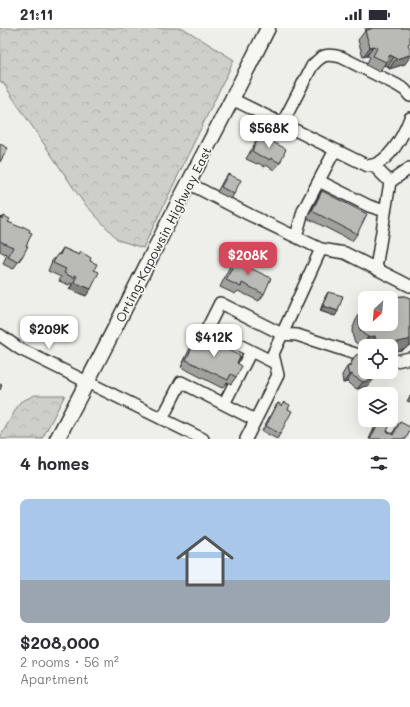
<!DOCTYPE html>
<html lang="en">
<head>
<meta charset="utf-8">
<style>
	body { margin:0; font-family:Mali,sans-serif; background:#f2f2f3; color:#2b2b33; height:100vh; display:flex; flex-direction:column; font-size:15px; white-space:nowrap }
	* { box-sizing:border-box; margin:0 }
	p { font-size:13px; color:#7c7c81 }
	.icon { flex:none; width:22px; height:22px; fill:none; stroke:currentColor; stroke-width:2; stroke-linecap:round; stroke-linejoin:round }
	.map { position:relative; height:411px; overflow:hidden }
	.sheet { display:flex; flex-direction:column; background:#fff; flex:1 }
	.sheet>* { flex:none }
	.needle { width:26px; rotate:206deg }
	.fabs { position:absolute; left:358px; top:263px; display:grid; gap:8px }
	.fabs a { display:grid; place-items:center; width:40px; height:40px; border-radius:8px; background:#fff; box-shadow:0 4px 16px #0002; font-size:20px }
	.price { position:absolute; translate:-50% -34px; padding:0 9px; border-radius:8px; background:#fff; color:#222; font-size:13px; line-height:26px; filter:drop-shadow(0 1px 2px #0008) }
	.price::after { content:''; position:absolute; left:50%; top:24px; width:12px; height:9px; margin-left:-6px; background:inherit; clip-path:polygon(0 0,100% 0,50% 100%) }
	.price.selected { background:#d1495b; color:#fff }
	ul { padding:0; list-style:none }
	li { display:grid; align-content:center; gap:8px; height:212px; padding:0 20px }
	li span { display:grid; place-items:center; height:124px; border-radius:8px; color:#555 }
	li>.icon { margin-inline-start:auto }
	span .icon { width:72px; height:72px; fill:#fffc; stroke-width:1 }
	li b { font-size:17px }
	h2 { display:flex; justify-content:space-between; align-items:center; height:48px; padding:0 20px; font-size:17px }
	.status { display:flex; justify-content:space-between; align-items:center; height:28px; padding:0 20px; background:#fff; direction:ltr }
	.status svg { height:11px; fill:currentColor }
	.map>svg:first-child { display:block }
</style>
</head>
<body>
<div class="status"><b>21:11</b><svg viewBox="0 0 49 12"><path d="M0 12V9h3v3zM5 12V6h3v6zM10 12V3h3v9zM15 12V0h3v12zM26 1h20v11H26zM47 4h2v5h-2z"/></svg></div>
<div class="map">
<svg width="410" height="411" viewBox="0 0 410 411">
	<defs>
		<pattern id="forest-crowns" width="20" height="18" patternUnits="userSpaceOnUse"><rect width="20" height="18" fill="#cececa"/><path d="M2 6a3 3 0 1 1 6 0M12 15a3 3 0 1 1 6 0" fill="none" stroke="#b1b1ae"/></pattern>
	</defs>
	<rect width="100%" height="100%" fill="#eeeeea"/>
	<filter id="ink" filterUnits="userSpaceOnUse"><feTurbulence type="fractalNoise" baseFrequency=".025" numOctaves="2"/><feDisplacementMap in="SourceGraphic" scale="8" xChannelSelector="R" yChannelSelector="G"/><feConvolveMatrix kernelMatrix="1 2 1 2 8 2 1 2 1" color-interpolation-filters="sRGB"/></filter>
	<g filter="url(#ink)">
		<path fill="url(#forest-crowns)" stroke="#7c7c7a" d="M0,0H183L234,32L143,220L118,212L83,174L3,55L0,53Z
			M35,367H65L42,411H0V409L20,374Z"/>
		<g fill="none" stroke-linecap="round" stroke-linejoin="round">
			<defs>
				<path id="minor" d="M232,71L368,138C389,136 403,108 410,90
					M282,96L312,38C322,27 326,25 341,29L397,57L405,62L410,68
					M373,137L390,154
					M319,153L369,178L385,183
					M188,155L250,187L321,221L345,225L410,258
					M296,209L303,183L335,122
					M376,240L390,154L410,140
					M0,307L20,321L203,411
					M391,334L410,330
					M275,335L207,301L220,275L282,306L297,307L365,329
					M224,376L251,323
					M162,391L181,354L255,392
					M246,411L278,347L273,326L321,221"/>
				<path id="major" d="M57,411C98,335 136,258 175,181C206,121 238,61 268,0"/>
			</defs>
			<use href="#minor" stroke="#2b2b2b" stroke-width="14"/>
			<use href="#major" stroke="#2b2b2b" stroke-width="17"/>
			<use href="#minor" stroke="#f6f6f2" stroke-width="11"/>
			<use href="#major" stroke="#f6f6f2" stroke-width="14"/>
		</g>
		<path fill="#a0a09d" stroke="#2b2b2b" d="M365,0H410L405,36L389,41L388,38L384,37L379,44L366,37L370,29L367,28L363,29L358,12L365,3L366,2Z
			M260,107L280,135L274,142L266,137L265,139L258,135L257,136L246,131L255,115Z
			M228,146L234,166L231,171L217,164L224,151Z
			M322,163L357,206L352,213L307,190L317,171Z
			M4,188L8,194L29,204L26,218L22,229L13,241L3,236L7,226L6,225L5,226L0,223V189L2,190Z
			M63,220L79,227L81,224L90,233L94,242L86,268L69,261L72,256L70,255L69,257L59,253L61,249L48,243L52,233L58,226H59Z
			M237,229L250,240L264,266L259,273L238,263L235,266L220,259L231,236Z
			M328,264L338,283L335,288L320,283L325,269Z
			M392,265L393,269L404,268L410,270V317L401,322L391,324V318H365L361,319L355,314L353,309L352,302L356,292L362,282H365V296H391V270H383L386,267Z
			M198,307L237,335L236,349L231,356L227,354L222,360L181,339L193,314Z
			M356,327L368,358L357,361L348,355L347,354L343,355L342,347L347,339H348Z
			M410,368V374L407,373Z
			M284,374L288,381L280,406L277,411L262,403L274,380L278,375L282,377Z
			M378,392H391L387,403L392,406L395,401L400,394L406,411H369Z"/>
		<path fill="#828280" stroke="#2b2b2b" d="M373,18L367,28L363,29L370,19Z
			M390,27L394,29L388,38L384,37Z
			M410,27V29L405,36L389,41L396,31Z
			M74,254L91,261L86,268L69,261Z
			M323,278L338,283L335,288L320,283Z
			M375,308L369,318L361,319L368,309Z
			M410,311V317L401,322L391,324V318H371L376,312Z
			M352,346L347,354L343,355L349,347Z
			M374,351L368,358L357,361L363,354Z"/>
		<path fill="#babab7" stroke="#2b2b2b" d="M373,0H410V15L408,16L410,22V27L396,31L394,29L390,27L386,34L373,28L377,20L373,18L370,19L365,3Z
			M260,107L286,121L280,135L271,130L270,132L263,128L262,129L252,123Z
			M0,116L8,120L0,134Z
			M228,146L241,152L234,166L221,159Z
			M322,163L367,186L357,206L312,183Z
			M4,188L10,191L8,194L22,200V198L30,202L29,204L32,205L26,218H28L22,229H21L18,234L8,229L13,219L11,218H10L0,213V189L3,191Z
			M63,220L79,227L81,224L91,230L90,233L97,236L94,242L99,244L91,261L74,254L77,248L75,247L74,250L64,245L66,241L53,235L58,226L60,227Z
			M237,229L252,236L250,240L271,250L264,266L242,255L241,259L226,252Z
			M328,264L343,268L338,283L323,278Z
			M392,265L393,269L404,268L410,270V311L408,312L388,316L376,312L375,308L368,309L362,305L359,299V292L362,282H365V296H391V270H386V267Z
			M198,307L240,328L237,335L242,338L236,349L231,346L228,352L186,332Z
			M365,325V344H378L374,351L363,354L353,348L352,346L349,347L347,339L351,338L350,337L356,327Z
			M0,356L2,357L0,362Z
			M284,374L290,377L288,381L292,383L280,406L266,398L278,375L282,378Z
			M391,390L393,391L387,403L393,407L400,394L410,399V402L406,411H370L380,392H391Z"/>
	</g>
	<g text-anchor="middle" dominant-baseline="central" stroke-width="3.5" stroke-linejoin="round" paint-order="stroke">
		<g font-size="13" fill="#2b2b2b" stroke="#f6f6f2">
			<text transform="translate(163 206) rotate(-63)">Orting-Kapowsin Highway East</text>
		</g>
	</g>
</svg>
<div class="fabs">
<a><svg class="needle" viewBox="-14 -14 28 28"><path d="M0-13l5 13h-10z" fill="#e53935"/><path d="M0 13l5-13h-10z" fill="#7c7c81"/></svg></a>
<a><svg class="icon" aria-label="locate" viewBox="0 0 24 24"><circle cx="12" cy="12" r="6"/><path d="M12 2v4M12 18v4M2 12h4M18 12h4"/></svg></a>
<a><svg class="icon" aria-label="layers" viewBox="0 0 24 24"><path d="M12 4l9 5-9 5-9-5zM3 14l9 5 9-5"/></svg></a>
</div>
<b class="price" style="left:269px;top:121px">$568K</b>
<b class="price selected" style="left:248px;top:248px">$208K</b>
<b class="price" style="left:49px;top:322px">$209K</b>
<b class="price" style="left:214px;top:330px">$412K</b>
</div>
<section class="sheet">
<h2>4 homes<svg class="icon" aria-label="filters" viewBox="0 0 24 24"><path d="M4 7h16M4 17h16"/><circle cx="9" cy="7" r="2"/><circle cx="15" cy="17" r="2"/></svg></h2>
<ul>
<li><span style="background:linear-gradient(#a9c7e8 65%,#9aa5b1 0)"><svg class="icon" aria-label="home" viewBox="0 0 24 24"><path d="M3 11l9-7 9 7M6 9v11h12V9"/></svg></span><div><b>$208,000</b><p>2 rooms · 56 m²</p><p>Apartment</p></div></li>
</ul>
</section>
</body>
</html>
